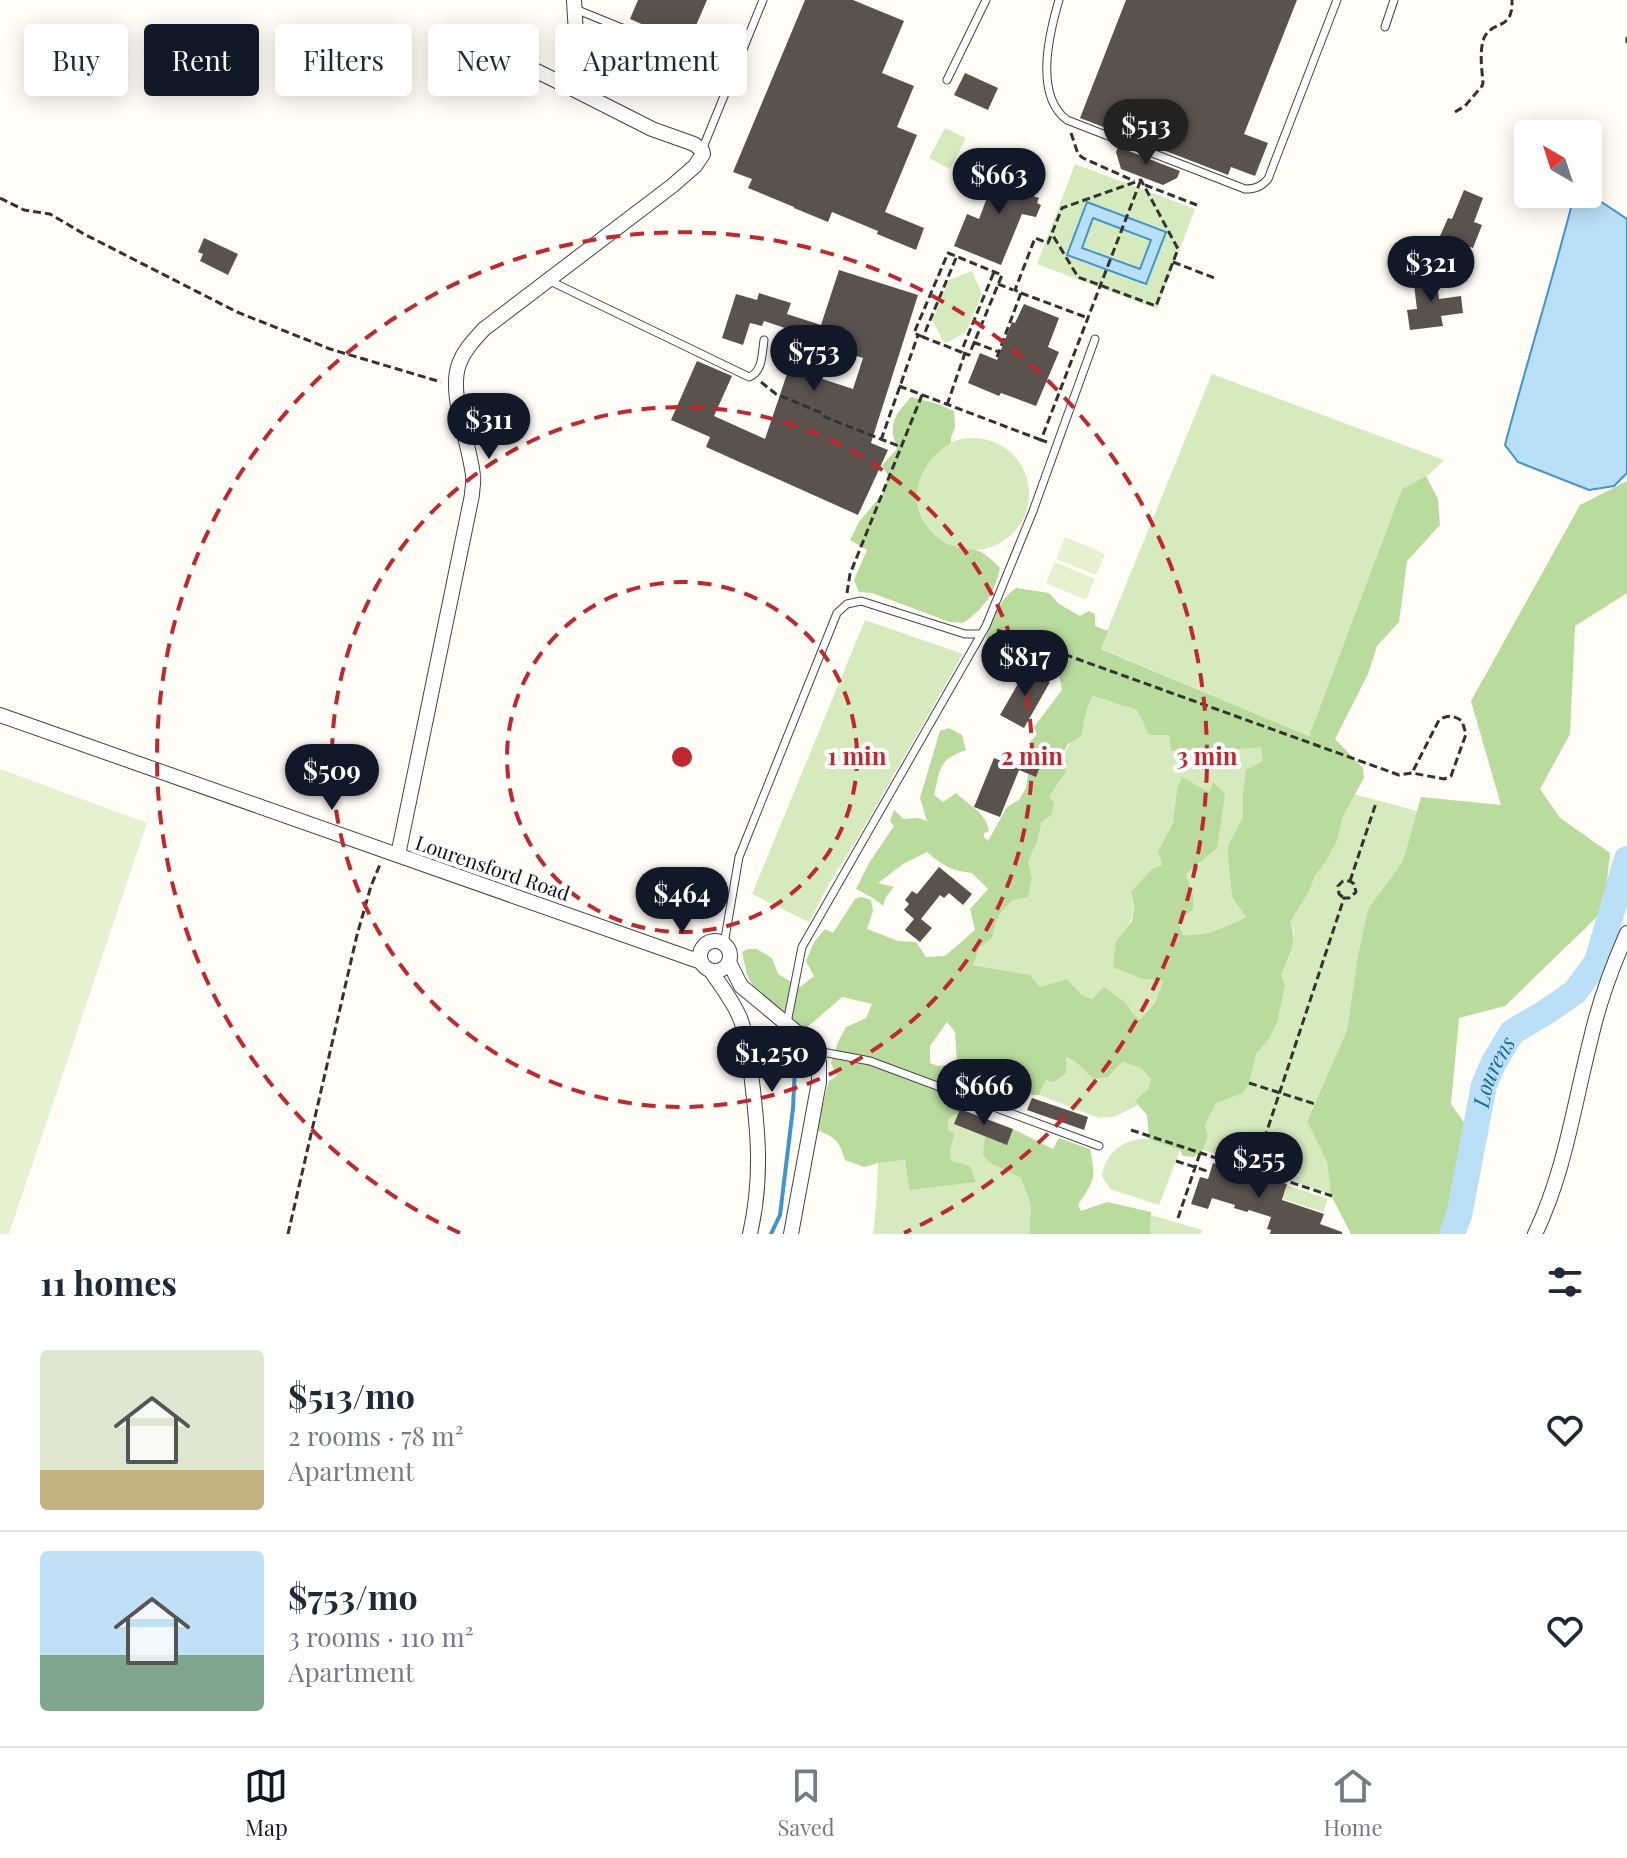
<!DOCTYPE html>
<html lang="en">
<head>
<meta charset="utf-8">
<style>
	body { margin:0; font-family:"Playfair Display",serif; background:#f6f6f7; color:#1f2937; height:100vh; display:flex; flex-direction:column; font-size:30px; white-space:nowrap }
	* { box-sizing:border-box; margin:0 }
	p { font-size:26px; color:#747a83 }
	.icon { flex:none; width:44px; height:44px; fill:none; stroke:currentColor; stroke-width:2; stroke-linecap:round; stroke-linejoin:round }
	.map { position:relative; height:1234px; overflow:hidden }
	.details { display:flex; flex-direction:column; background:#fff; flex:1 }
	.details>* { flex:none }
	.banner { position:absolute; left:24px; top:24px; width:800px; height:72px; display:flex; gap:16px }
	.needle { width:52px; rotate:321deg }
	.buttons { position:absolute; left:1514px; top:120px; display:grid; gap:16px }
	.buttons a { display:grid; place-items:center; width:88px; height:88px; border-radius:8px; background:#fff; box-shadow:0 4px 20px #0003; font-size:40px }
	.price { position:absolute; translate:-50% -68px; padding:0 18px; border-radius:28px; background:#111827; color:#fff; font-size:26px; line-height:52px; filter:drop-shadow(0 2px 4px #0008) }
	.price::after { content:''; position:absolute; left:50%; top:48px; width:24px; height:18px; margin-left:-12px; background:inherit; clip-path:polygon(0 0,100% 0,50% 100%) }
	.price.selected { background:#222; color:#fff }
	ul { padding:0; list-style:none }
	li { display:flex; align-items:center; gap:24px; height:200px; padding:0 40px }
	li+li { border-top:2px solid #e0e1e3 }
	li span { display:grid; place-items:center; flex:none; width:224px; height:160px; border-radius:8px; color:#555 }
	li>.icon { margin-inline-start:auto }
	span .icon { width:96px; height:96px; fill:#fffc; stroke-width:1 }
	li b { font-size:34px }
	h2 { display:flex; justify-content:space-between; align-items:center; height:96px; padding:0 40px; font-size:34px }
	.tag { padding:0 28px; border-radius:8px; background:#fff; box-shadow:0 4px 20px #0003; font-size:28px; line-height:72px }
	.tag.selected { background:#111827; color:#fff }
	.menu { display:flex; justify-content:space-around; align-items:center; height:112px; border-top:2px solid #e0e1e3; background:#fff; font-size:22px; color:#747a83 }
	.menu a { display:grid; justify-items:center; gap:4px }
	.menu .selected { color:#111827 }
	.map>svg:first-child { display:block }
</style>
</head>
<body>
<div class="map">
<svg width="1627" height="1234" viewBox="0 0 1627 1234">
	<rect width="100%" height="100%" fill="#fffdf5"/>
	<path fill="#d5ebbd" d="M945,128L966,138L950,169L929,158Z
		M1075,164L1195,209L1157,309L1037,264Z
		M972,271L982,294L966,332L946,343L943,341L932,320L949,280Z
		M1212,374L1444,460L1428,475L1402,489L1309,736L1100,648Z
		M917 494a56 56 0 1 1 112 0a56 56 0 1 1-112 0Z
		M865,620L963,654L860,834L827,887L809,922L752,894Z
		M1093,696L1137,710L1149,735H1169L1171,751H1217L1261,746L1264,761L1243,792V817L1228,845V860L1232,897L1246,917C1226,927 1205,937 1183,935L1178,921L1193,895L1186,874L1200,864L1212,782L1209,792L1182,778L1177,789L1173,823L1158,851L1162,865L1131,892C1136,917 1132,922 1116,941L1143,979L1164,981L1155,1003L1140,1021L1131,1013L1126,1003L1092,999L1081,994L1067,979L1040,987L1030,975L973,965L980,947L992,937L996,922L1001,912L1013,900L1032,877L1028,862L1037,842L1049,797L1065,773L1062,756L1085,720V708Z
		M1354,794L1417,811L1403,861L1368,909L1358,955L1347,1030L1307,1120L1327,1162L1331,1195L1203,1150L1208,1136L1205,1125L1216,1102L1243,1093L1249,1083L1257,1052L1267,1042L1281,975L1289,959L1294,931L1290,922L1308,894L1315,876L1327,860L1337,841L1343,816Z
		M1065,1057L1077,1063L1093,1079L1108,1077L1122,1062L1141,1068L1151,1079L1148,1089L1136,1101L1138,1105L1116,1116L1099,1118L1039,1095L1046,1080Z
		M959,1112L955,1124L985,1136L990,1163L1021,1178L1031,1205L1029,1234H873L876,1207L878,1163L905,1160L909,1190L950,1161V1151L955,1134L948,1129V1120Z
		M1140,1139H1149L1180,1150L1159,1205L1110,1189L1102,1176C1105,1155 1119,1142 1140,1139Z
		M1287,1185L1328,1199L1323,1212L1283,1199Z
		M1151,1215L1202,1230L1201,1234H1150Z"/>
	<path fill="#b9dc9c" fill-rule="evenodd" d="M911,397L938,404L954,411L955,427L951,437V443C914,464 903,512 940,539C952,548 962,548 975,550C985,552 993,561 1000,568C994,594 985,608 963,623L950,622L872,593L859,592L854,580L867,550L850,540L859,522L883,493L888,476L882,465L897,449C888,424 894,416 911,397Z
		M1426,476L1438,499L1440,525L1407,561L1399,622L1377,646L1368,674L1335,739L1363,768L1364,778L1343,816L1337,841L1327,860L1315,876L1308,894L1290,922C1298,939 1289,959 1281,975L1285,985L1277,1023L1267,1042L1257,1052L1249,1083L1243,1093L1216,1103L1205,1125L1208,1136L1203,1150L1194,1157L1183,1156L1180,1150L1149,1139L1147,1115L1135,1101L1148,1089L1151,1079L1141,1068L1122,1062L1108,1077L1093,1079L1077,1063L1066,1057V1073L1054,1082L1046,1080L1039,1095L1004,1094L996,1071L968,1078L971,1103L948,1120V1129L955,1134L950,1151L951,1161L970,1166L976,1182L909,1190L905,1160L878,1163L864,1167L845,1160C839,1140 835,1137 816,1130L829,1081L837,1076L831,1063L838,1042L846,1027L866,1018L872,1004L842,997L805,1029L756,991L747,975L742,952L747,949H757L772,958L778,974L800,987L814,976L806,961L814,942L825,929L833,933L855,899L861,897L871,900L873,911L867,929L898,941L916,942L926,957L945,956L975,930L970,909L988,889L972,873C952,871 942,865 927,852L903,864L878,883L894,887L886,897L883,906L873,898L856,889L869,863L894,826L890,821L894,810L904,819L917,818L927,821L920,798L940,731L949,728L962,735L966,750C938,760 941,767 934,795L943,802L956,793C968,805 986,812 989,831L984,833V837L988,841L1007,807L1019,800L1026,788L1028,774L1040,765L1042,755L1029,743L1037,734L1034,727L1062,690L1056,661C1036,649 1029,649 1011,664L996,663L986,638C993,619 999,600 1016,588L1049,593L1059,604L1080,616L1089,611L1095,614V626L1108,631L1101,649L1309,736L1402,489ZM1093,696L1137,710L1149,735H1169L1171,751H1217L1261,747L1263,761L1246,770L1243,792V817L1228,845V860L1232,897L1246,917C1226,927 1205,937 1183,935L1178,922L1193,909V895L1186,874L1217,848L1225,794L1213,782L1209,792L1182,777L1177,789L1173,823L1158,851L1162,865L1152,869L1131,892L1134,907L1132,921L1116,941L1113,967L1143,979L1163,981L1155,1003L1140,1020L1132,1013L1126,1003L1104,987L1092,999L1081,994L1067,979L1040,987L1030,975L973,965L980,947L992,938L996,922L1001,912L1013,900L1028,897L1032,877L1028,862L1037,842L1042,822L1052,814L1054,803L1049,797L1065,773L1068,762L1062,755L1068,744L1081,736C1085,721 1084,710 1093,696ZM947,1022L955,1032L957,1064L938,1066L930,1063V1046Z
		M1627,481V593L1575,626L1570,734L1540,789L1560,818L1610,853L1604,910L1505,1006L1459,1018L1451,1104L1467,1127L1455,1192L1441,1234H1351L1331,1195L1327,1162L1307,1121L1347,1030L1358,955L1368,909L1403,861L1421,797L1501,805L1471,701L1580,505Z
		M1013,1129L1053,1149L1059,1138L1090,1149C1096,1179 1095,1179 1078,1205L1081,1211L1107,1202L1151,1212L1150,1234H1029L1031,1205L1021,1178L990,1163L983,1155L985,1136L1007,1144Z"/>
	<path fill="#e6f2cf" d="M1065,537L1105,554L1096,575L1056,559Z
		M1055,562L1095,579L1086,600L1046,583Z
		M0,769L147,823L9,1234H0Z"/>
	<path fill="#b9e0f7" stroke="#3f96cf" stroke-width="2" fill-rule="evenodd" d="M1588,193L1627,219V473L1614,486L1589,490L1518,462L1505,445C1527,361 1553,279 1574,196Z
		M1087,202L1166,232L1146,284L1067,255ZM1093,218L1151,240L1140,269L1082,248Z"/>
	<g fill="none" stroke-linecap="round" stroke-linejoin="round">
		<path stroke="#3f96cf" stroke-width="4" d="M768,1040L795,1066L793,1108L780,1215L771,1234"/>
		<path stroke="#b9e0f7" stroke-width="26" id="s1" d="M1452,1234L1459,1215L1484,1085L1493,1064L1512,1032L1543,1014L1575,992L1597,962L1627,859"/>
	</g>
	<path fill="#5a524d" d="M638,0H707L688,44L630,19Z
		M805,0H853L904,21L882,73L914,86L897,127L917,135L885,212L924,228L916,250L877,234L878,231L832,212L828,222L794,208V207L748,188L752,179L733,172Z
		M1126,0H1297L1244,134L1268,143L1255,176L1231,167L1228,175L1080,118Z
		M965,73L998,88L988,110L954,95Z
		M1103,141L1180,171L1177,178L1163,185L1121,169L1116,152L1118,147Z
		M1013,163L1031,169L1022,192L1039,198L1037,203L1041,205L1036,217L1022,214L1001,265L954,246L967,214L979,219L999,166L1010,170Z
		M1464,190L1483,198L1474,222L1482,225L1473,248L1440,236L1448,218L1452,219Z
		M204,238L238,254L228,275L200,261L203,254L198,252Z
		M839,270L918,295L871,443L888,450L858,515L706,447L710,437L671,420L697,361L732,376L714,416L765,439L789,368L853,389L863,358L799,337L800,333L764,321L762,326L750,323L743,345L722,338L736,294L757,300L759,293L791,303L787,314L821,325Z
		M1436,274L1439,299L1461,296L1463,313L1441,316L1443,326L1410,330L1407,310L1417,309L1413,277Z
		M1024,304L1059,318L1048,347L1059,352L1036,406L1001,393L999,396L968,383L980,353L997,360L1012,322L1015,323Z
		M1027,668L1050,682L1024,728L1000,715Z
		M1022,751L1043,759L1036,777L1019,770L1000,817L974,807L994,758L1016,767Z
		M939,867L972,894L963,905L949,893L944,898L940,895L921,919L932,928L920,942L905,930L914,919L904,910L909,904L905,900L912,891L917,894Z
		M1032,1098L1088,1117L1084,1130L1027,1110Z
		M960,1109L1013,1129L1007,1145L954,1124Z
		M1219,1162L1287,1184L1282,1200L1324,1214L1320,1224L1342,1232V1234H1270L1271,1230L1267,1229L1271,1217L1249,1210L1247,1212L1234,1208L1235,1205L1212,1198L1208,1209L1191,1204L1200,1177L1208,1179L1213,1163L1218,1165Z"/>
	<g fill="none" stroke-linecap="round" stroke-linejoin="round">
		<defs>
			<path id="service" d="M1059,0C1049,34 1034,95 1067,120L1245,189C1255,189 1261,187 1268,179L1337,0
				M575,9L659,43L707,66L733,74L702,150
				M1385,27L1394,0
				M733,74L763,0
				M947,80L986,0
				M548,280L749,377C763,372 762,353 764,340
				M724,944L739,857L837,613L847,604L861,601L965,634H981
				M787,1023L802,947L986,626L1033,511L1095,339
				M817,1051L870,1061L1099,1146"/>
			<path id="minor" d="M504,55L575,90
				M0,715L701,962
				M398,855L472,495C472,489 474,482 473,476C470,444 448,394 459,364C464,350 474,340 484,329L672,186L695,166L703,154L702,150L694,144L652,129L575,90L577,52L574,0
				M700 956a15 15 0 1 1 30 0a15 15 0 1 1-30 0Z
				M729,962L741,986L807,1041L815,1050L819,1062V1082L791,1234
				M711,971C721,986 733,1001 740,1018C747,1035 748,1055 751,1073C758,1130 763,1177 750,1234
				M1535,1234C1565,1172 1574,1104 1591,1038C1599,1002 1612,967 1627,933"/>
		</defs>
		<use href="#service" stroke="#444" stroke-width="9"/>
		<use href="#minor" stroke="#444" stroke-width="16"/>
		<path stroke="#333" stroke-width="3" stroke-dasharray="8 4" stroke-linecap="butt" d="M1627,37V43
			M1455,112L1465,106L1482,86L1483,83C1482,70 1479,51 1484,38C1493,19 1513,32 1512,0
			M1071,133L1078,154L1083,158L1134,181
			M1145,185L1197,205
			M0,198L24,210L50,214L84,234L237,312L330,349L441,382
			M956,258L923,337L961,352L994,272
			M1173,262L1217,279
			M998,284L1013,290
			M1021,293L1088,318
			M923,337L914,333L948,253L1002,275L969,355L961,352
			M973,342L999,352
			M997,357L1021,293L1015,290L1035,238L1048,243L1062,208L1141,180L1178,249L1156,306L1078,277L1052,234
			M761,382L776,394L822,413L825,417L901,447
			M899,386L1041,440
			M947,405L965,353
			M881,440L918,335
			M1047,442L1041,440L1142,177
			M847,593L850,574L922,395
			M997,630L1399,775L1412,773L1444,779L1451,776L1466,734L1462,721C1454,715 1447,715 1439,720L1412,773
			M1350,881L1376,803
			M1249,1083L1315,1104
			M1131,1130L1332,1196
			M1176,1161L1210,1172
			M1253,1173L1344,898H1349L1356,892L1354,884L1350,881H1343L1338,886L1339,894L1344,898
			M1178,1218L1200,1153
			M288,1234L357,935L371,886L381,862"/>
		<use href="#service" stroke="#fff" stroke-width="7"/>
		<use href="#minor" stroke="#fff" stroke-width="14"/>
	</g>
	<g fill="none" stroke="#c4262e" stroke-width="4" stroke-dasharray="14 10">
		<circle cx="682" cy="757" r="175"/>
		<circle cx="682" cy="757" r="350"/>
		<path d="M460 1233A525 525 0 1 1 904 1233"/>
	</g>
	<g text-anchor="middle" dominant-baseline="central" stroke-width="8" stroke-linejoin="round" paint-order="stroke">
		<g font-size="20" fill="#111" stroke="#fff">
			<text transform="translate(493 867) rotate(19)">Lourensford Road</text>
		</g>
		<g font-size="22" font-style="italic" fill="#1768a6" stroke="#fff">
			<text stroke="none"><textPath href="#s1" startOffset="168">Lourens</textPath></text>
		</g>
	</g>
	<circle cx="682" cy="757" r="12" fill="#c4262e" stroke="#fff" stroke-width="4"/>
	<g font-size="24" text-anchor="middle" font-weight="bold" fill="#c4262e" stroke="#fff" stroke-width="8" stroke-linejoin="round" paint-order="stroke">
		<text x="857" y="765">1 min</text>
		<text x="1032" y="765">2 min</text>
		<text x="1207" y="765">3 min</text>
	</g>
</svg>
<div class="buttons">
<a><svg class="needle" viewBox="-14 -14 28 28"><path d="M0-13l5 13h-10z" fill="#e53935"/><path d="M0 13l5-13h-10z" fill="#747a83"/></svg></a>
</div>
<b class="price selected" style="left:1146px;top:167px">$513</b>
<b class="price" style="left:999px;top:216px">$663</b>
<b class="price" style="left:1431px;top:304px">$321</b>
<b class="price" style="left:814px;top:393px">$753</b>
<b class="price" style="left:489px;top:461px">$311</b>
<b class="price" style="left:1025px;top:698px">$817</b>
<b class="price" style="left:332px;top:812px">$509</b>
<b class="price" style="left:682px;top:935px">$464</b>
<b class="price" style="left:772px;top:1094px">$1,250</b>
<b class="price" style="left:984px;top:1127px">$666</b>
<b class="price" style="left:1259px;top:1200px">$255</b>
<div class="banner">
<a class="tag">Buy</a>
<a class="tag selected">Rent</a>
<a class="tag">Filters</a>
<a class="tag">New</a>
<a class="tag">Apartment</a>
</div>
</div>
<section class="details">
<h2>11 homes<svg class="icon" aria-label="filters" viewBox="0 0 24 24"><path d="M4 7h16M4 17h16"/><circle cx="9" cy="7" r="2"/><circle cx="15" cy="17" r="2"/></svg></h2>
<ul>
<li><span style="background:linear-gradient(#dfe7d0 75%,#c2b280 0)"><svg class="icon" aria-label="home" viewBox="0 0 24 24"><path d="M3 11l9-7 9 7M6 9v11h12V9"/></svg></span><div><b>$513/mo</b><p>2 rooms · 78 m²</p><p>Apartment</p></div><svg class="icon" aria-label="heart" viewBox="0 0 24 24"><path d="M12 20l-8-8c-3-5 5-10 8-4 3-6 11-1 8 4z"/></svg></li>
<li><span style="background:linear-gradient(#bfe0f5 65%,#7fa58c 0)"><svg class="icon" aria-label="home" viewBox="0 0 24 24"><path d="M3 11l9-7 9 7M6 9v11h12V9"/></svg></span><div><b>$753/mo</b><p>3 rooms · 110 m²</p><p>Apartment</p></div><svg class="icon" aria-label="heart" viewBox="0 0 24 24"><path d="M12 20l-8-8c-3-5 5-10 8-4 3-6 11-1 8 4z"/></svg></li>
</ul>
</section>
<nav class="menu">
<a class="selected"><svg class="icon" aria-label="map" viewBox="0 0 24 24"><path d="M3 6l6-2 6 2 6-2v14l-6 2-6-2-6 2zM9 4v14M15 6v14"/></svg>Map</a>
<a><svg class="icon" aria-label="saved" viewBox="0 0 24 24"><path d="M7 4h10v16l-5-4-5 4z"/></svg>Saved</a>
<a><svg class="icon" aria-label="home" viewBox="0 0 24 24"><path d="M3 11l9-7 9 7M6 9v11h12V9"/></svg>Home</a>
</nav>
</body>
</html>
